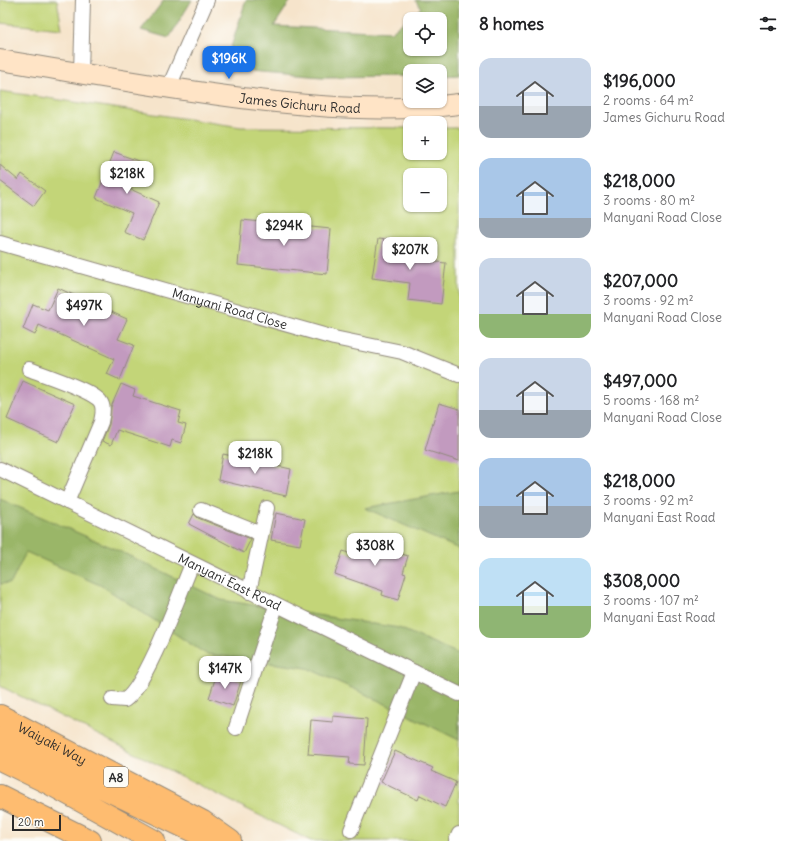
<!DOCTYPE html>
<html lang="en">
<head>
<meta charset="utf-8">
<style>
	body { margin:0; font-family:Delius,sans-serif; background:#f2f2f2; color:#202124; height:100vh; display:flex; flex-direction:column; font-size:15px; white-space:nowrap }
	* { box-sizing:border-box; margin:0 }
	p { font-size:13px; color:#757577 }
	.icon { flex:none; width:22px; height:22px; fill:none; stroke:currentColor; stroke-width:2; stroke-linecap:round; stroke-linejoin:round }
	.map { position:relative; flex:1; overflow:hidden }
	.sheet { display:flex; flex-direction:column; background:#fff; width:340px }
	.sheet>* { flex:none }
	.buttons { position:absolute; left:403px; top:12px; display:grid; gap:8px }
	.buttons a { display:grid; place-items:center; width:44px; height:44px; border-radius:8px; background:#fff; box-shadow:0 1px 3px #0004; font-size:20px }
	.scale { position:absolute; left:12px; bottom:10px; width:49px; box-sizing:border-box; padding-left:4px; border:2px solid #2b2b2b; border-top:0; font-size:11px; line-height:14px; white-space:nowrap; color:#2b2b2b; -webkit-text-stroke:3px #fdfcf7; paint-order:stroke }
	.price { position:absolute; translate:-50% -34px; padding:0 9px; border-radius:8px; background:#fff; color:#222; font-size:13px; line-height:26px; filter:drop-shadow(0 1px 2px #0008) }
	.price::after { content:''; position:absolute; left:50%; top:24px; width:12px; height:9px; margin-left:-6px; background:inherit; clip-path:polygon(0 0,100% 0,50% 100%) }
	.price.on { background:#1a73e8; color:#fff }
	ul { padding:0; list-style:none }
	li { display:flex; align-items:center; gap:12px; height:100px; padding:0 20px }
	li span { display:grid; place-items:center; flex:none; width:112px; height:80px; border-radius:12px; color:#555 }
	li>.icon { margin-inline-start:auto }
	span .icon { width:48px; height:48px; fill:#fffc; stroke-width:1 }
	li b { font-size:17px }
	h2 { display:flex; justify-content:space-between; align-items:center; height:48px; padding:0 20px; font-size:17px }
	main { display:flex; flex:1; min-height:0 }
	.map>svg:first-child { display:block }
</style>
</head>
<body>
<main>
<div class="map">
<svg width="459" height="841" viewBox="0 0 459 841">
	<rect width="100%" height="100%" fill="#fdfcf7"/>
	<filter id="ink" filterUnits="userSpaceOnUse"><feTurbulence type="fractalNoise" baseFrequency=".025" numOctaves="2"/><feDisplacementMap in="SourceGraphic" scale="8" xChannelSelector="R" yChannelSelector="G"/><feConvolveMatrix kernelMatrix="1 2 1 2 8 2 1 2 1" color-interpolation-filters="sRGB"/></filter>
	<filter id="wash" filterUnits="userSpaceOnUse"><feTurbulence type="fractalNoise" baseFrequency=".012" numOctaves="4" result="noise"/><feDisplacementMap in="SourceGraphic" scale="16" xChannelSelector="R" yChannelSelector="G"/><feGaussianBlur stdDeviation="0.9" result="paint"/><feColorMatrix in="noise" values="0 0 0 0 0 0 0 0 0 0 0 0 0 0 0 0 0 1.4 0 .05"/><feComposite in="paint" operator="in"/></filter>
	<g filter="url(#wash)">
		<rect width="100%" height="100%" fill="#f6e4cb"/>
		<path fill="#c3d578" stroke="#778052" fill-rule="evenodd" d="M0,0H57L62,29L0,23Z
			M0,91L241,127L410,128V153H440V128H459V841H311L0,686ZM410,175H440V205H410Z"/>
		<path fill="#9ab668" stroke="#62704a" fill-rule="evenodd" d="M164,0H192L169,38L141,30Z
			M246,0H291L274,26L391,32L421,8L415,0H459V75L440,76V71H410V76L322,77L224,69ZM410,19H440V49H410Z
			M459,491V549L365,508Z
			M0,499L115,549L221,600L399,628L459,654V740L363,693L307,668L206,654L102,586L26,552L11,583L0,584Z"/>
		<g id="blocks">
			<path fill="#c29abf" d="M114,152L141,162L130,189L159,202L143,240L124,232L132,213L96,198Z
				M0,165L18,180L22,174L45,191L34,206L0,181Z
				M242,220L331,229L327,274L238,265Z
				M378,239L411,243L409,259L446,263L441,304L408,300L410,283L372,278Z
				M58,288L127,319L118,339L134,345L120,380L107,374L114,359L39,325L35,335L23,329L33,304L48,310Z
				M23,381L75,404L58,442L7,419Z
				M121,384L135,390L133,396L181,411L178,423L186,425L181,443L172,440L170,447L117,430L111,445L102,441L109,424L111,407Z
				M439,403L459,409V461L425,450Z
				M223,454L291,469L286,496L218,480Z
				M276,513L305,519L300,545L271,540Z
				M194,514L198,518L251,539L244,553L189,524Z
				M361,536L394,547L393,551L408,556L403,573L406,574L398,600L382,595L383,591L335,574L343,551L355,555Z
				M217,673L241,681L233,706L209,698Z
				M333,716L367,719L364,765L349,764L350,757L308,754L311,720L333,722Z
				M395,751L433,768L431,771L456,782L445,807L420,795L418,800L381,782Z"/>
		</g>
	</g>
	<g filter="url(#ink)">
		<use href="#blocks" fill-opacity="0" stroke="#90887b" stroke-width="1"/>
		<g fill="none" stroke-linecap="round" stroke-linejoin="round">
			<defs>
				<g id="street">
					<path d="M81,73L83,0"/>
					<path d="M168,89L207,0"/>
					<path id="s1" d="M0,243L334,338L402,352L459,375"/>
					<path d="M29,369C44,375 91,390 100,401C105,408 102,415 101,422L67,502"/>
					<path id="s2" d="M0,469L459,694"/>
					<path d="M201,510L261,534"/>
					<path d="M249,592L267,508"/>
					<path d="M112,699L125,700C147,685 180,592 192,564"/>
					<path d="M236,728L276,606"/>
					<path d="M351,830L414,672"/>
					<path d="M456,841L459,834"/>
				</g>
				<g id="secondary">
					<path id="s3" d="M0,60C81,73 161,88 242,98C316,107 385,113 459,104"/>
				</g>
				<g id="primary">
					<path id="s4" d="M0,716L203,822L230,841"/>
					<path d="M0,796L90,841"/>
				</g>
				<path id="highway" d="M0,738L214,841
					M0,759L49,783L154,841"/>
			</defs>
			<use href="#street" stroke="#90887b" stroke-width="16"/>
			<use href="#secondary" stroke="#90887b" stroke-width="22"/>
			<use href="#primary" stroke="#90887b" stroke-width="24"/>
			<use href="#highway" stroke="#90887b" stroke-width="24"/>
			<use href="#street" stroke="#fff" stroke-width="14"/>
			<use href="#secondary" stroke="#ffe4c6" stroke-width="20"/>
			<use href="#primary" stroke="#febc70" stroke-width="22"/>
			<use href="#highway" stroke="#febc70" stroke-width="22"/>
		</g>
	</g>
	<g text-anchor="middle" dominant-baseline="central" stroke-width="3" stroke-linejoin="round" paint-order="stroke">
		<rect fill="#fdfcf7" stroke="#6a6a68" stroke-width="1" x="104" y="767" width="24" height="20" rx="3"/>
		<g font-size="12" font-weight="bold" fill="#2b2b2b">
			<text x="116" y="777">A8</text>
		</g>
		<g font-size="13" fill="#2b2b2b" stroke="#fdfcf7">
			<text stroke="none"><textPath href="#s3" startOffset="303">James Gichuru Road</textPath></text>
			<text stroke="none"><textPath href="#s1" startOffset="239">Manyani Road Close</textPath></text>
			<text stroke="none"><textPath href="#s2" startOffset="256">Manyani East Road</textPath></text>
			<text stroke="none"><textPath href="#s4" startOffset="59">Waiyaki Way</textPath></text>
		</g>
	</g>
</svg>
<div class="buttons">
<a><svg class="icon" aria-label="locate" viewBox="0 0 24 24"><circle cx="12" cy="12" r="6"/><path d="M12 2v4M12 18v4M2 12h4M18 12h4"/></svg></a>
<a><svg class="icon" aria-label="layers" viewBox="0 0 24 24"><path d="M12 4l9 5-9 5-9-5zM3 14l9 5 9-5"/></svg></a>
<a>+</a>
<a>−</a>
</div>
<div class="scale">20 m</div>
<b class="price on" style="left:229px;top:80px">$196K</b>
<b class="price" style="left:127px;top:195px">$218K</b>
<b class="price" style="left:284px;top:247px">$294K</b>
<b class="price" style="left:410px;top:271px">$207K</b>
<b class="price" style="left:84px;top:327px">$497K</b>
<b class="price" style="left:255px;top:475px">$218K</b>
<b class="price" style="left:375px;top:567px">$308K</b>
<b class="price" style="left:225px;top:690px">$147K</b>
</div>
<section class="sheet">
<h2>8 homes<svg class="icon" aria-label="filters" viewBox="0 0 24 24"><path d="M4 7h16M4 17h16"/><circle cx="9" cy="7" r="2"/><circle cx="15" cy="17" r="2"/></svg></h2>
<ul>
<li><span style="background:linear-gradient(#c9d6e8 60%,#9aa5b1 0)"><svg class="icon" aria-label="home" viewBox="0 0 24 24"><path d="M3 11l9-7 9 7M6 9v11h12V9"/></svg></span><div><b>$196,000</b><p>2 rooms · 64 m²</p><p>James Gichuru Road</p></div></li>
<li><span style="background:linear-gradient(#a9c7e8 75%,#9aa5b1 0)"><svg class="icon" aria-label="home" viewBox="0 0 24 24"><path d="M3 11l9-7 9 7M6 9v11h12V9"/></svg></span><div><b>$218,000</b><p>3 rooms · 80 m²</p><p>Manyani Road Close</p></div></li>
<li><span style="background:linear-gradient(#c9d6e8 70%,#8fb573 0)"><svg class="icon" aria-label="home" viewBox="0 0 24 24"><path d="M3 11l9-7 9 7M6 9v11h12V9"/></svg></span><div><b>$207,000</b><p>3 rooms · 92 m²</p><p>Manyani Road Close</p></div></li>
<li><span style="background:linear-gradient(#c9d6e8 65%,#9aa5b1 0)"><svg class="icon" aria-label="home" viewBox="0 0 24 24"><path d="M3 11l9-7 9 7M6 9v11h12V9"/></svg></span><div><b>$497,000</b><p>5 rooms · 168 m²</p><p>Manyani Road Close</p></div></li>
<li><span style="background:linear-gradient(#a9c7e8 60%,#9aa5b1 0)"><svg class="icon" aria-label="home" viewBox="0 0 24 24"><path d="M3 11l9-7 9 7M6 9v11h12V9"/></svg></span><div><b>$218,000</b><p>3 rooms · 92 m²</p><p>Manyani East Road</p></div></li>
<li><span style="background:linear-gradient(#bfe0f5 60%,#8fb573 0)"><svg class="icon" aria-label="home" viewBox="0 0 24 24"><path d="M3 11l9-7 9 7M6 9v11h12V9"/></svg></span><div><b>$308,000</b><p>3 rooms · 107 m²</p><p>Manyani East Road</p></div></li>
</ul>
</section>
</main>
</body>
</html>
